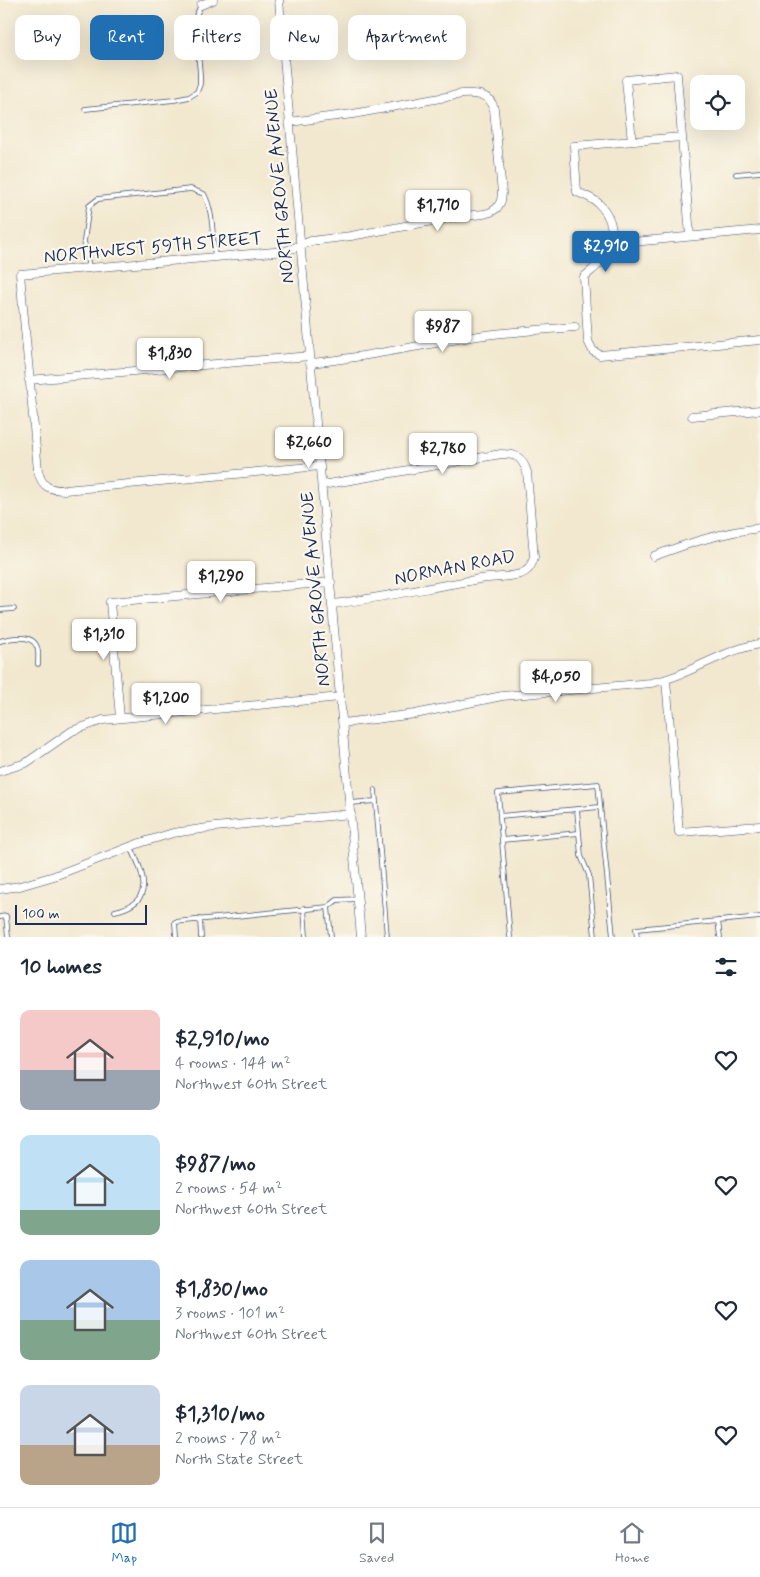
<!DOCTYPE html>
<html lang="en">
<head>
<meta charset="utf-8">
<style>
	body { margin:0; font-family:Mynerve,sans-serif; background:#f6f6f7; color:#1f2937; height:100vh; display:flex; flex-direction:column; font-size:19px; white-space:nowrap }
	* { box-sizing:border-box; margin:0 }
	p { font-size:16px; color:#747a83 }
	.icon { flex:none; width:28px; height:28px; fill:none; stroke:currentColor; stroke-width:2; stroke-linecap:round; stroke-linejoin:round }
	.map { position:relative; height:937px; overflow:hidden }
	.sheet { display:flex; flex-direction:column; background:#fff; flex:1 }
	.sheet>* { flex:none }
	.hud { position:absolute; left:15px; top:15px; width:500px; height:45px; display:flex; gap:10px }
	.tools { position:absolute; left:690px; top:75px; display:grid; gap:10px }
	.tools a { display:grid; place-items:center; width:55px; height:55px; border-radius:10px; background:#fff; box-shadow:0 5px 20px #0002; font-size:25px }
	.scale { position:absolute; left:15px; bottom:12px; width:132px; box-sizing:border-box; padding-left:5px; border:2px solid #1b2f5e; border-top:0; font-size:14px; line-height:18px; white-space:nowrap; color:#1b2f5e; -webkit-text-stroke:4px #fbf7ec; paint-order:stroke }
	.price { position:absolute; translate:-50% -42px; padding:0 11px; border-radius:5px; background:#fff; color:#222; font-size:16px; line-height:32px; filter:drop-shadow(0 1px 2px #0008) }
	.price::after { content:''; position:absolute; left:50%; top:30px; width:15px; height:11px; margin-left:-8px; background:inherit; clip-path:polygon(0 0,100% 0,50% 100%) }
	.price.active { background:#1f6fb2; color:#fff }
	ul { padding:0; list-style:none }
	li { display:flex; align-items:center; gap:15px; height:125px; padding:0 20px }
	li span { display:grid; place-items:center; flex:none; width:140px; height:100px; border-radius:10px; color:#555 }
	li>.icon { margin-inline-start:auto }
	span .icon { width:60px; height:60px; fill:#fffc; stroke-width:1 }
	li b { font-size:21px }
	h2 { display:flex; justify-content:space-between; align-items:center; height:60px; padding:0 20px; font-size:21px }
	.pill { padding:0 18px; border-radius:10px; background:#fff; box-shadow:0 5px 20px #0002; font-size:18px; line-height:45px }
	.pill.active { background:#1f6fb2; color:#fff }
	.dock { display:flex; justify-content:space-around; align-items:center; height:70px; border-top:1px solid #e0e1e3; background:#fff; font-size:14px; color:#747a83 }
	.dock a { display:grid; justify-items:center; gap:2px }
	.dock .active { color:#1f6fb2 }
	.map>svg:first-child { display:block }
</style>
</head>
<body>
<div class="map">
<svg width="760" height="937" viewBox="0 0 760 937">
	<rect width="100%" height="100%" fill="#fbf7ec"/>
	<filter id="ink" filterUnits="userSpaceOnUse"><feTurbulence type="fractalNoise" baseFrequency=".02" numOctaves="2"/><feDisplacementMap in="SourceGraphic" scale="10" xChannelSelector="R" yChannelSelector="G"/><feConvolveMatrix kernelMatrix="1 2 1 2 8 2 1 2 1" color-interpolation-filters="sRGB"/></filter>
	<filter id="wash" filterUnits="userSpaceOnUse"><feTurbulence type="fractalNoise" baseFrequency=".0096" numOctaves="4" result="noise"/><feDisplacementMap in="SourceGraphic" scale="20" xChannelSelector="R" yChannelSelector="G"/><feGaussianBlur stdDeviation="1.12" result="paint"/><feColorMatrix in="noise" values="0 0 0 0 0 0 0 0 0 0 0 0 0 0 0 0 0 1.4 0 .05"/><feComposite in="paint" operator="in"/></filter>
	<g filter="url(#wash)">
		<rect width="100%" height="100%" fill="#f2e8cf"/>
	</g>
	<g filter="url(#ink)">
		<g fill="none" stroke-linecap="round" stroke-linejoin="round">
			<defs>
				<path id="lane" d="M85,109L174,100L189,97L197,92L200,84V74L195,18L201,5
					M736,174L760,172
					M89,268L84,241L89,206L98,199L191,189L204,194C214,213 212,236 215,257
					M0,610L14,609
					M0,641C11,638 32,633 37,647C39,652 38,659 38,664
					M375,790L387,937
					M350,803L376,801
					M577,809L581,856L589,875L595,937
					M500,816L600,807
					M502,840L579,833
					M328,907L337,900L358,899
					M304,908L306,937
					M115,911C156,902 144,875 131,847
					M0,917L6,916L8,937
					M200,919L201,937
					M718,921L720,937
					M176,937L175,922L328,907L331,937
					M510,937L498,793L598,784L613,937
					M637,937L636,929L760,917"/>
				<path id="street" d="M279,0L361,937
					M201,5L213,0
					M289,122L353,114L462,94C476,93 491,94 494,109L502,193L501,201L497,208L491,212L484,214L454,217L351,236L311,241L286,251L20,274L38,471C42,487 49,490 65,490L320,466
					M682,137L574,146L577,192C584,195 592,198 598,203C612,216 618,239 606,256C600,264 591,271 584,277L588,341L593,351L600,355L760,340
					M632,141L626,80L677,75L690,236
					M611,244L760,230
					M310,363C363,358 413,346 465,338C501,332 538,330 575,327
					M29,380L310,356
					M692,416L760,410
					M322,485L501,454C517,454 522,457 527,472L534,557C532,565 528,572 520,574C507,578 487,577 474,580C427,588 380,598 333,604
					M654,556C689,543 723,532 760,528
					M666,680L679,832L760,826
					M120,718L110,602L331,582
					M343,723L415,714L502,696L651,683C689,676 721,650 760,644
					M0,771L26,763L72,731L103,720L340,697
					M0,889L20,886L54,876L140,843L173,833L215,827L351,814"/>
			</defs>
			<use href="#lane" stroke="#3b4b6f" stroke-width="5.5"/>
			<use href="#street" stroke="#3b4b6f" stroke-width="9"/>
			<use href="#lane" stroke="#fff" stroke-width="4"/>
			<use href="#street" stroke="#fff" stroke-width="8"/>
		</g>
	</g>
	<g text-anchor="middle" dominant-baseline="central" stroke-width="4.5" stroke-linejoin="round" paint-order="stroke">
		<g font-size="18" fill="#1b2f5e" stroke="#fbf7ec">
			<text transform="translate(280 186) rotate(-95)">NORTH GROVE AVENUE</text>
			<text transform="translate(153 248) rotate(-5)">NORTHWEST 59TH STREET</text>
			<text transform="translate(455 568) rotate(-11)">NORMAN ROAD</text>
			<text transform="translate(316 589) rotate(-95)">NORTH GROVE AVENUE</text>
		</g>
	</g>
</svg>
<div class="tools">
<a><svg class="icon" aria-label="locate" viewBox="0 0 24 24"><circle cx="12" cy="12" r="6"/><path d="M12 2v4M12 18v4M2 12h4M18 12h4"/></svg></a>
</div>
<div class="scale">100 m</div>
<b class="price" style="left:438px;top:232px">$1,710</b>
<b class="price active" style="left:606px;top:273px">$2,910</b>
<b class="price" style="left:443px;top:353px">$987</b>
<b class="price" style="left:170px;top:380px">$1,830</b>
<b class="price" style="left:309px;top:469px">$2,660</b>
<b class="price" style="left:443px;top:475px">$2,780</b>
<b class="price" style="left:221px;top:603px">$1,290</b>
<b class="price" style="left:104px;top:661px">$1,310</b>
<b class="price" style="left:556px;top:703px">$4,050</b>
<b class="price" style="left:166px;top:725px">$1,200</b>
<div class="hud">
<a class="pill">Buy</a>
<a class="pill active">Rent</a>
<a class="pill">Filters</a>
<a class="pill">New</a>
<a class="pill">Apartment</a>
</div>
</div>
<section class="sheet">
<h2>10 homes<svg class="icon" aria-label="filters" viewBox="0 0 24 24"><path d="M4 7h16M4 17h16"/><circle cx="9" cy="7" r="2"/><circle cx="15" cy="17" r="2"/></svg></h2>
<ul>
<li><span style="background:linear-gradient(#f6c9c9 60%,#9aa5b1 0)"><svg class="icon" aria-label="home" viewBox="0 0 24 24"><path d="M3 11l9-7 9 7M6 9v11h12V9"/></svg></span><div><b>$2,910/mo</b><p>4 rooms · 144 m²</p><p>Northwest 60th Street</p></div><svg class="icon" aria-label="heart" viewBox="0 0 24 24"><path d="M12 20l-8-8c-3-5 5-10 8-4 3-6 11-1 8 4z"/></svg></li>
<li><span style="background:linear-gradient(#bfe0f5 75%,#7fa58c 0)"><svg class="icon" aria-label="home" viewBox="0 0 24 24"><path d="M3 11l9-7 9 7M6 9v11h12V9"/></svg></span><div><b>$987/mo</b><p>2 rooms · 54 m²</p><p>Northwest 60th Street</p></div><svg class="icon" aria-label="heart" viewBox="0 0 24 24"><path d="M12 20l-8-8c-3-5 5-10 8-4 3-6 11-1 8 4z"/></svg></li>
<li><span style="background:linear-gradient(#a9c7e8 60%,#7fa58c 0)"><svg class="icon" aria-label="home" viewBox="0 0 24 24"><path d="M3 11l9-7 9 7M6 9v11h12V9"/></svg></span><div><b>$1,830/mo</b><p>3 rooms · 101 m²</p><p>Northwest 60th Street</p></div><svg class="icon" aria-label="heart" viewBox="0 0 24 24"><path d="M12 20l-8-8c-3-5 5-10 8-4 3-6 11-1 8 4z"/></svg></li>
<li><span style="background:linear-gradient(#c9d6e8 60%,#b9a48a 0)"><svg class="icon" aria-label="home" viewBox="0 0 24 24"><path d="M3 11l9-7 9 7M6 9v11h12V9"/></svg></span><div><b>$1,310/mo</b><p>2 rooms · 78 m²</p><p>North State Street</p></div><svg class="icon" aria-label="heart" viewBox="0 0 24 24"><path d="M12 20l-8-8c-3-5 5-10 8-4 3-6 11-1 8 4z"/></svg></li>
</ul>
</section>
<nav class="dock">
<a class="active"><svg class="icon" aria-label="map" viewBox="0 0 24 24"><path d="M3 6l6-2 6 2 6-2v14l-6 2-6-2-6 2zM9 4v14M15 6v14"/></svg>Map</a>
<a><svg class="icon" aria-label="saved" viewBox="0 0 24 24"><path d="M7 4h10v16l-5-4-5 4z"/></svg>Saved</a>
<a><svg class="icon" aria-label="home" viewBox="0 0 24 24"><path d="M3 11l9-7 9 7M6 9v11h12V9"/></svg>Home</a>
</nav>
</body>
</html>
